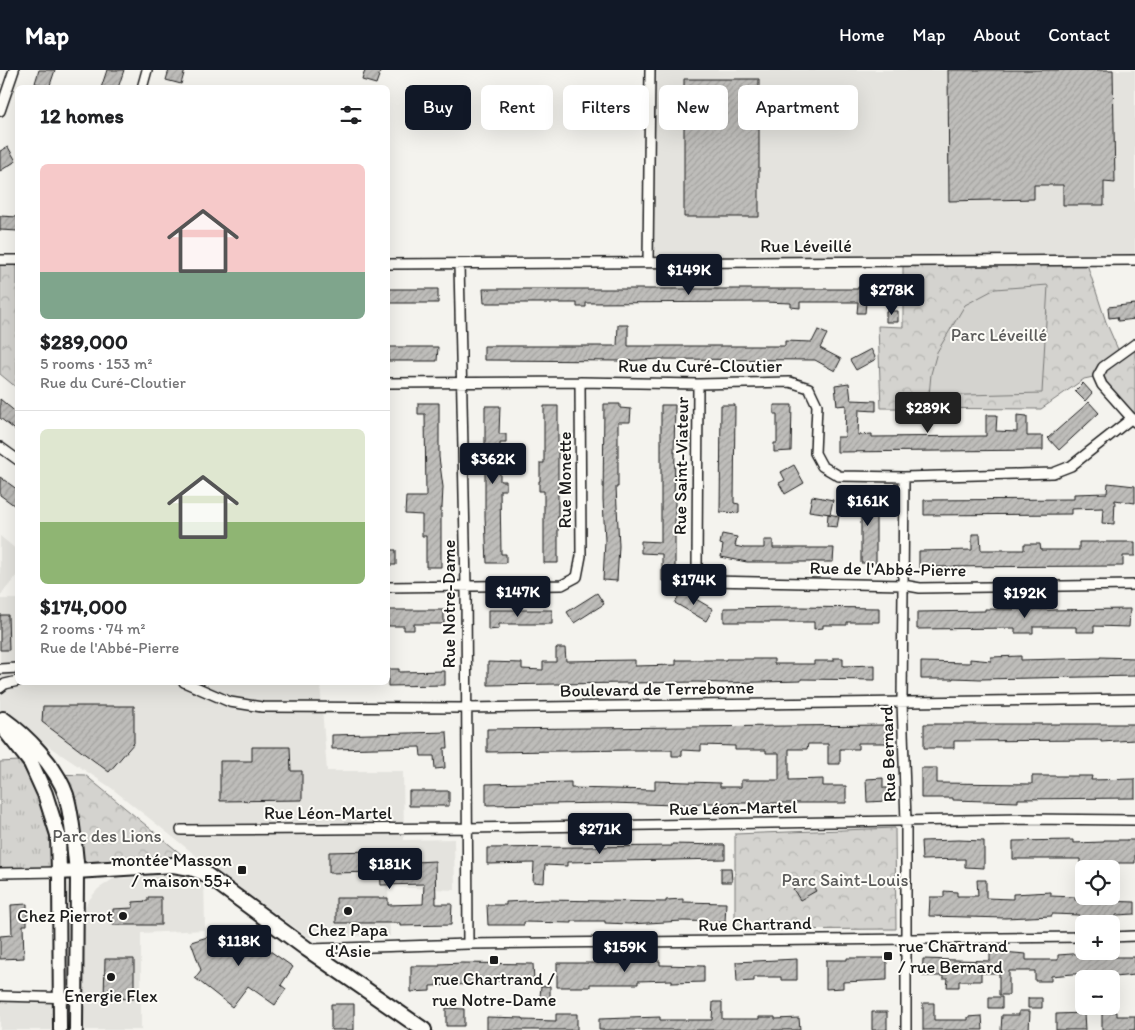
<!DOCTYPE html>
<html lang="en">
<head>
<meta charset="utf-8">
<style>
	body { margin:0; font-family:Itim,sans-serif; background:#f2f2f2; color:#202124; height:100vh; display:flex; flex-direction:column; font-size:19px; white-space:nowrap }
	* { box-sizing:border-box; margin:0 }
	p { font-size:16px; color:#757577 }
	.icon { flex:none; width:28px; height:28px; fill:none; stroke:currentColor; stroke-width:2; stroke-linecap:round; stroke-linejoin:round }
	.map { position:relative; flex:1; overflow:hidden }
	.sheet { position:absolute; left:15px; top:15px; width:375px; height:600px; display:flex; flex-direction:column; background:#fff; border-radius:8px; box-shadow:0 5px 20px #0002 }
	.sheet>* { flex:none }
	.top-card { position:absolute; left:405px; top:15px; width:475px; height:45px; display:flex; gap:10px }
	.tools { position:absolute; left:1075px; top:790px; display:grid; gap:10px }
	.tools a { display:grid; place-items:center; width:45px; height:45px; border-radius:8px; background:#fff; box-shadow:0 5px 20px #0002; font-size:25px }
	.price { position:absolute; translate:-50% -42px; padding:0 11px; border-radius:5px; background:#111827; color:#fff; font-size:16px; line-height:32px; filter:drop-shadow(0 1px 2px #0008) }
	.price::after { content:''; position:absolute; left:50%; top:30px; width:15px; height:11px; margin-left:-8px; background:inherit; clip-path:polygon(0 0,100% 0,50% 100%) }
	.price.on { background:#222; color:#fff }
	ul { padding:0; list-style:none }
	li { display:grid; align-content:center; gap:10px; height:265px; padding:0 25px }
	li+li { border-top:1px solid #e0e0e0 }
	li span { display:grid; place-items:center; height:155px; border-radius:8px; color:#555 }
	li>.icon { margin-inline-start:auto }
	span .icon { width:90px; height:90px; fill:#fffc; stroke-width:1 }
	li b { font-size:21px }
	h2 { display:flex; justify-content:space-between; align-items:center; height:60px; padding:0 25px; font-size:21px }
	.chip { padding:0 18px; border-radius:8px; background:#fff; box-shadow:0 5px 20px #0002; font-size:18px; line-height:45px }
	.chip.on { background:#111827; color:#fff }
	header { display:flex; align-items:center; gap:30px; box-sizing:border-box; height:70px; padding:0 25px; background:#111827; color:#fff }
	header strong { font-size:24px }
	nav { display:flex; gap:28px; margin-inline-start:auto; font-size:18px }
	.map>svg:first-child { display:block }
</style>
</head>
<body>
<header>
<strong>Map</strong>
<nav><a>Home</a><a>Map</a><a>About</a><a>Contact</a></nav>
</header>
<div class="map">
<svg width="1135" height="960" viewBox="0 0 1135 960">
	<defs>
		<pattern id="grass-tufts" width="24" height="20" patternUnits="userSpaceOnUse" patternTransform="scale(1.25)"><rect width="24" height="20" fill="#d4d3cf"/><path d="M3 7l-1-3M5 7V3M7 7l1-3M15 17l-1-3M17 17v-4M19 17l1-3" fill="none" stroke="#b5b5b1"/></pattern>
		<pattern id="park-crowns" width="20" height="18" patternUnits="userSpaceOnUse" patternTransform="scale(1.25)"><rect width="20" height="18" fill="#d4d3cf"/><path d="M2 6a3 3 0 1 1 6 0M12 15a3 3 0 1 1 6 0" fill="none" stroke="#b5b5b1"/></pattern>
		<pattern id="building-hatch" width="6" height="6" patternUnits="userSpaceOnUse" patternTransform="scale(1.25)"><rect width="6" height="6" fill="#bebdba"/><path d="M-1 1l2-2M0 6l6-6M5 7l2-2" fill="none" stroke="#a3a29f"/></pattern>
	</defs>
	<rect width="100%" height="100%" fill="#f4f3ee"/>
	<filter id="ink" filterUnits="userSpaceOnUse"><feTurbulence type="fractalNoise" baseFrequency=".02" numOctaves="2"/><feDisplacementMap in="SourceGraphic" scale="10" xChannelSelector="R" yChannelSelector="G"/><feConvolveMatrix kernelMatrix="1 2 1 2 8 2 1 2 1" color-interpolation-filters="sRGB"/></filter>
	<g filter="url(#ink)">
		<path fill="#e4e3de" d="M650,0H1135V190L903,192L646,187Z
			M0,466L17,480L18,504L0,526Z
			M0,529H17L18,612L320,613L327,701H403L404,770L454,769L455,820L388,817L390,866L308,867L209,796L110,717L36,668L0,641Z
			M204,803L205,860L141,863V960H76L77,852L88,831L98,819L113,809Z
			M0,926H60V960H0Z"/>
		<path fill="url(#grass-tufts)" stroke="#787876" d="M19,691L37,719L53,763L54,799H0V692Z"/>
		<path fill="url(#park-crowns)" stroke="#787876" d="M0,190H17V318L0,304Z
			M1086,191L1106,252L1120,284L1135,274V352L1098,306L1084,309L1041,339L881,338L878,256L903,257V192Z
			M55,704L85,705L204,803L191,798L77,801Z
			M895,758L896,859L735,860V764Z"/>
		<path fill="#d4d3cf" stroke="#787876" d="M1048,215L1042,323L929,326L931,304L937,282L965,235L995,219Z"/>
		<path fill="url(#building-hatch)" stroke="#1c1c1c" d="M39,0H55L49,18L35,13Z
			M107,0H124L118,18H101Z
			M169,0H185L181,14L166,10Z
			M365,0H381L376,14L362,10Z
			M948,0H1113L1115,113L1104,112V135H1063V115H1034V129L949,131Z
			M684,9H759V147H684Z
			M497,19H519L520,54L488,55V43H497Z
			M8,77L16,91L0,101V81Z
			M0,146L18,147V161L0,160Z
			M858,217H866V218L893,219V233L866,232L865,243H857L858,232H800V238L791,237V233L764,232L586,233V237H577V233H484L483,219H858Z
			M388,219H438V233H388Z
			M1135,234V249L1118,251L1117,247L1109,248L1108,237Z
			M886,241H898V252H886Z
			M618,255H628V276H785V271L812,272L818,260L827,264L820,278L841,289L835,301L815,290L660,289L623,291L484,290V276H617Z
			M388,277H438L437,291H388Z
			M871,279L876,289L856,300L850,290Z
			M849,313L851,330L876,331V341L859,340L858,365L872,364V367L986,366V345H997L996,361L1017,362V345L1027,346V366H1043V380L837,382V367H845L846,335L837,336L835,315Z
			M1083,313L1092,323L1085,331L1075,321Z
			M0,329L18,344V362L0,348Z
			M1089,332L1099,343L1059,380L1048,368Z
			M418,333H439V387L443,417L442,438H441V497H426V466H422V445L405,444L406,427H426L425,344H418Z
			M604,334H620V338L631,339L630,352H618V417H616L619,476L617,511L603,510L605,471L603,429Z
			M661,335H675L674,382H675L674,429H675V511H662V484L641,483V471L661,472Z
			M721,335H735L734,433L739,434V443L720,442Z
			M774,335H792L791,381L774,382V373H777V344H774Z
			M485,336H500L499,364H506V373H500V411H506V420H500L501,484H506V493H487L485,447Z
			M544,336H558V493H544V421H539V411H540V393H544Z
			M794,395L804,413L785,424L779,413L785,410L781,402Z
			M0,407L18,420V438L0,425Z
			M1108,413L1135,416V433L1115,430L1114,454L1102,453L1103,438L1071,439V444L924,445V430L1074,429V424L1107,423Z
			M861,421H876V493H861Z
			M812,426L833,430L830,444L809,441Z
			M828,444L839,446L837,457L827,456Z
			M722,464L737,467L735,476L744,478H764V470H773V478H834L833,492H747L721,487L723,475L720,474Z
			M972,464H980L981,480H1024V474H1040L1041,480H1079V472H1135V486H1123V496L919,497V481L972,480Z
			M388,480H396V495H388Z
			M682,521L713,539L706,551L675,533Z
			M597,523L604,534L574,553L567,542Z
			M797,537L879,538V552H847V555H823V558L814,559V552H724V538Z
			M985,539L1046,540L1130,539L1129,557L1094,556V562H1076V557H1033V563H1015V558L917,559V542L985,541Z
			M388,540H444V554H414V560H404V556H388Z
			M488,540H552V554H499V559L488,560Z
			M0,545H8L9,580H0Z
			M556,578H565L566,591L635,590V596L676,595V590H726V589H774V594H814V591H834V588H843V596L875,595V610L801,609V611L722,613L698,612L488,615V592L522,593V599L543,600V592H556Z
			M1021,586V590L1100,588V587L1135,588V606L981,609L953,608V609H921V592L970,593V589L991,591V587Z
			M388,599H399V602L445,601V615L388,616Z
			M43,636H134V673L109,702L42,652Z
			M924,654H1135V670L1101,672V670L954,671V678H924Z
			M886,655V673H858V679H840V694H828V674H808L807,679H789V710L823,709V716H846V733H702L676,735L610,733L486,735V714L571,712V718L655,720V711L720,713V717H741V710H779V683H766V680H735V676L701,675V681L682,680V686H672V680H634L487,682V659Z
			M447,662L448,678H444L445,698L435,699L434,686H421L420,677L332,679V665Z
			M252,677H290L291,701H302V730L220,731V691H252Z
			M921,698H937V713L1032,714V706H1092L1091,710L1135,709V728L1018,729V732L953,730V728H921Z
			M883,708V718H888L889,731L867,732L866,709Z
			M409,721H449V736H409Z
			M959,770L984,771V798L965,797V789L922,790L921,771Z
			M1073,770V773L1104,772V770H1135V793H1099V796H1080V789H1013V771Z
			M672,774L725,775V789L567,792V796L545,795L544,813L533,812L534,793L487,794V778L672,776Z
			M374,781V783L415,782V792L435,791L436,834H452L451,855L400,856V853H336V828H388V835L423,834L424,814L381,815L380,802L329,803V782Z
			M721,798H731L732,812H721Z
			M809,809L816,821L800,830L793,819Z
			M977,810H986V828L1013,829V824L1051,822V826L1075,827V830L1135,832V844L1116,845V849L1079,847V845L1052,844V846L1005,848L929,846L930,827H944V821L957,822V826H978Z
			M148,827H161V855H113V839L133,838V832L148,831Z
			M683,829V832L726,833L725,852L683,851L630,854L605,853V851H572V853L524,852V855H488L487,835H506V832L545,830L666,832V830Z
			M27,834V855H23L24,888L0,889V866L12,865L11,835Z
			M237,858L293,897L281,915L286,919L275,935L248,916L232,937L195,908L201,900L191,872Z
			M990,881L1026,884V890H1058V885L1086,883H1099V887H1135V905L1104,908V904H1073L1051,906V911H1035V901H1009V925H999V903H981V911H959V917H947L948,909H943V906H922L923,889L990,891Z
			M847,888H887V910L843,912V918L826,919V890H847Z
			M105,889H134V929L104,928Z
			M797,889V910H781V907H754V911L737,912L736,892Z
			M621,891H660V895L704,896V912L672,913V910L638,911V914H590V917H557V893H621Z
			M462,893L533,894L534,911H478V914L430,916V921L411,922V896H440V894Z
			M541,916H550V928L540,927Z
			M989,927H1002V938H989Z
			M1028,928H1042V938H1028Z
			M713,932H722V949H759V947H775V949L799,948L800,960H599V949L660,947V950H712Z
			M923,933H934V950H968V947L982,946L983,960H923Z
			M331,934H354V960H331Z
			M446,938L464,939V956H446Z
			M1019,941H1030L1029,960H1001L1002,945H1019Z
			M872,942H887V960H872Z
			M1102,942H1117V946H1135V960H1102Z
			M1084,943L1085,960H1056V944Z
			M556,944H577V960H487V947L523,948V950L556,951Z"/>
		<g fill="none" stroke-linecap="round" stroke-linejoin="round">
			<defs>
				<path id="street" d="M142,18L147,0
					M0,41L14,0
					M0,190H18
					M648,192L650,0
					M388,194L1135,190
					M459,194L466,517L468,874
					M1135,274L1103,297L1098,306L1102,315L1135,352
					M388,313L580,312L698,314L790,312L809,318L817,335L815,383L822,396L839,406L904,407L1053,403L1071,396L1132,348
					M698,314L697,499L701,506L710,511L903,515L920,518L1135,515
					M0,377L18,390
					M904,407L902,631L906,752V960
					M388,517L562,515L577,507L581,486L580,312
					M0,599L18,598
					M184,612L230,632L262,637L465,638L1135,629
					M0,618L5,614L18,611
					M181,760L467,758L1024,749L1135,750
					M0,803L59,802
					M1111,867L1135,866
					M309,879L468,874L1084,867
					M0,926L75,928"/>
				<path id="secondary" d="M59,802L60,960
					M76,960L77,801"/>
				<path id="primary" d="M3,649C27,666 56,696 66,725C73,749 74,776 77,801
					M0,654L31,693L45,724L58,765L59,802L173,795L191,798L204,803L307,879L424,960"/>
			</defs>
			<use href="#street" stroke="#1c1c1c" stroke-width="12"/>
			<use href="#secondary" stroke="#1c1c1c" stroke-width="16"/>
			<use href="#primary" stroke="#1c1c1c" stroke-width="18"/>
			<use href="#street" stroke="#fdfcf7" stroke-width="9"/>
			<use href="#secondary" stroke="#fdfcf7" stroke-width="12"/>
			<use href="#primary" stroke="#fdfcf7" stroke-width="14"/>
		</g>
	</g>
	<g fill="#1c1c1c" stroke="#fdfcf7" stroke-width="2">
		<rect x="237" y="795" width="10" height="10" rx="2.5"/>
		<circle cx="348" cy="841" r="5"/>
		<circle cx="123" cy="846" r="5"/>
		<rect x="883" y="881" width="10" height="10" rx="2.5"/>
		<rect x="489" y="885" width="10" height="10" rx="2.5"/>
		<circle cx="111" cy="907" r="5"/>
	</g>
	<g text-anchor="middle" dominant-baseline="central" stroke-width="4" stroke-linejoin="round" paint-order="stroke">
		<g font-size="18" fill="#1c1c1c" stroke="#fdfcf7">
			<text x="806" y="176">Rue Léveillé</text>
			<text x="700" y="296">Rue du Curé-Cloutier</text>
			<text transform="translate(681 396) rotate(-89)">Rue Saint-Viateur</text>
			<text transform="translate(565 410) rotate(-90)">Rue Monette</text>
			<text transform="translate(888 499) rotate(1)">Rue de l'Abbé-Pierre</text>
			<text transform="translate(449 534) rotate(-90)">Rue Notre-Dame</text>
			<text transform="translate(657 619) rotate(-1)">Boulevard de Terrebonne</text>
			<text transform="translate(888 684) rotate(-92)">Rue Bernard</text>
			<text transform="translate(733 738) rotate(-1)">Rue Léon-Martel</text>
			<text x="328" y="743">Rue Léon-Martel</text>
			<text transform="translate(755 854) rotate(-1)">Rue Chartrand</text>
		</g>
		<g font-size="18" fill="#5c5c5b" stroke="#fdfcf7">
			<text x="999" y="265">Parc Léveillé</text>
			<text x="107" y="766">Parc des Lions</text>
			<text x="845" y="810">Parc Saint-Louis</text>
		</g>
		<g font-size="18" fill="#1c1c1c" stroke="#fdfcf7">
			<text x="232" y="790" text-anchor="end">montée Masson<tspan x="232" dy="21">/ maison 55+</tspan></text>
			<text x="113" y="846" text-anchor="end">Chez Pierrot</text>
			<text x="348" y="860">Chez Papa<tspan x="348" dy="21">d'Asie</tspan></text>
			<text x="898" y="876" text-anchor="start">rue Chartrand<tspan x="898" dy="21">/ rue Bernard</tspan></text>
			<text x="494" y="909">rue Chartrand /<tspan x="494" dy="21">rue Notre-Dame</tspan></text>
			<text x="111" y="926">Energie Flex</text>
		</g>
	</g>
</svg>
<div class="tools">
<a><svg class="icon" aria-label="locate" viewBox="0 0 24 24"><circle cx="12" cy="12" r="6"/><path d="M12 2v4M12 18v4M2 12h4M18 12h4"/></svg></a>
<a>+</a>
<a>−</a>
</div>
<b class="price" style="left:689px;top:226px">$149K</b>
<b class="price" style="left:892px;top:246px">$278K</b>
<b class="price on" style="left:928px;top:364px">$289K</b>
<b class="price" style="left:493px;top:415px">$362K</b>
<b class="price" style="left:868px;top:457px">$161K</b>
<b class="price" style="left:694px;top:536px">$174K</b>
<b class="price" style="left:518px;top:548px">$147K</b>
<b class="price" style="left:1025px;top:549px">$192K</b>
<b class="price" style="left:600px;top:785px">$271K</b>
<b class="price" style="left:390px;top:820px">$181K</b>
<b class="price" style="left:239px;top:897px">$118K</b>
<b class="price" style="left:625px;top:903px">$159K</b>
<div class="top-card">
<a class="chip on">Buy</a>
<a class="chip">Rent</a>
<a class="chip">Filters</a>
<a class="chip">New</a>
<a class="chip">Apartment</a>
</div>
<section class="sheet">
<h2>12 homes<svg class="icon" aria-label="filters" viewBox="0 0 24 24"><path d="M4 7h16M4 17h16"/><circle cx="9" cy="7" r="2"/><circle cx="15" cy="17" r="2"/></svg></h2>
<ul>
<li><span style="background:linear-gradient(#f6c9c9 70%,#7fa58c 0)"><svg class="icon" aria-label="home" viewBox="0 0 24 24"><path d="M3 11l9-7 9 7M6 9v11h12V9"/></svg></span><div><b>$289,000</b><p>5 rooms · 153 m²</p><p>Rue du Curé-Cloutier</p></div></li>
<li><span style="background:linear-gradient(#dfe7d0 60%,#8fb573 0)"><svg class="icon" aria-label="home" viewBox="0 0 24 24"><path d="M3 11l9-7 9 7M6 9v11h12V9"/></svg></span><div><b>$174,000</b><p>2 rooms · 74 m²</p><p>Rue de l'Abbé-Pierre</p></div></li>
</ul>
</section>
</div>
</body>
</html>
